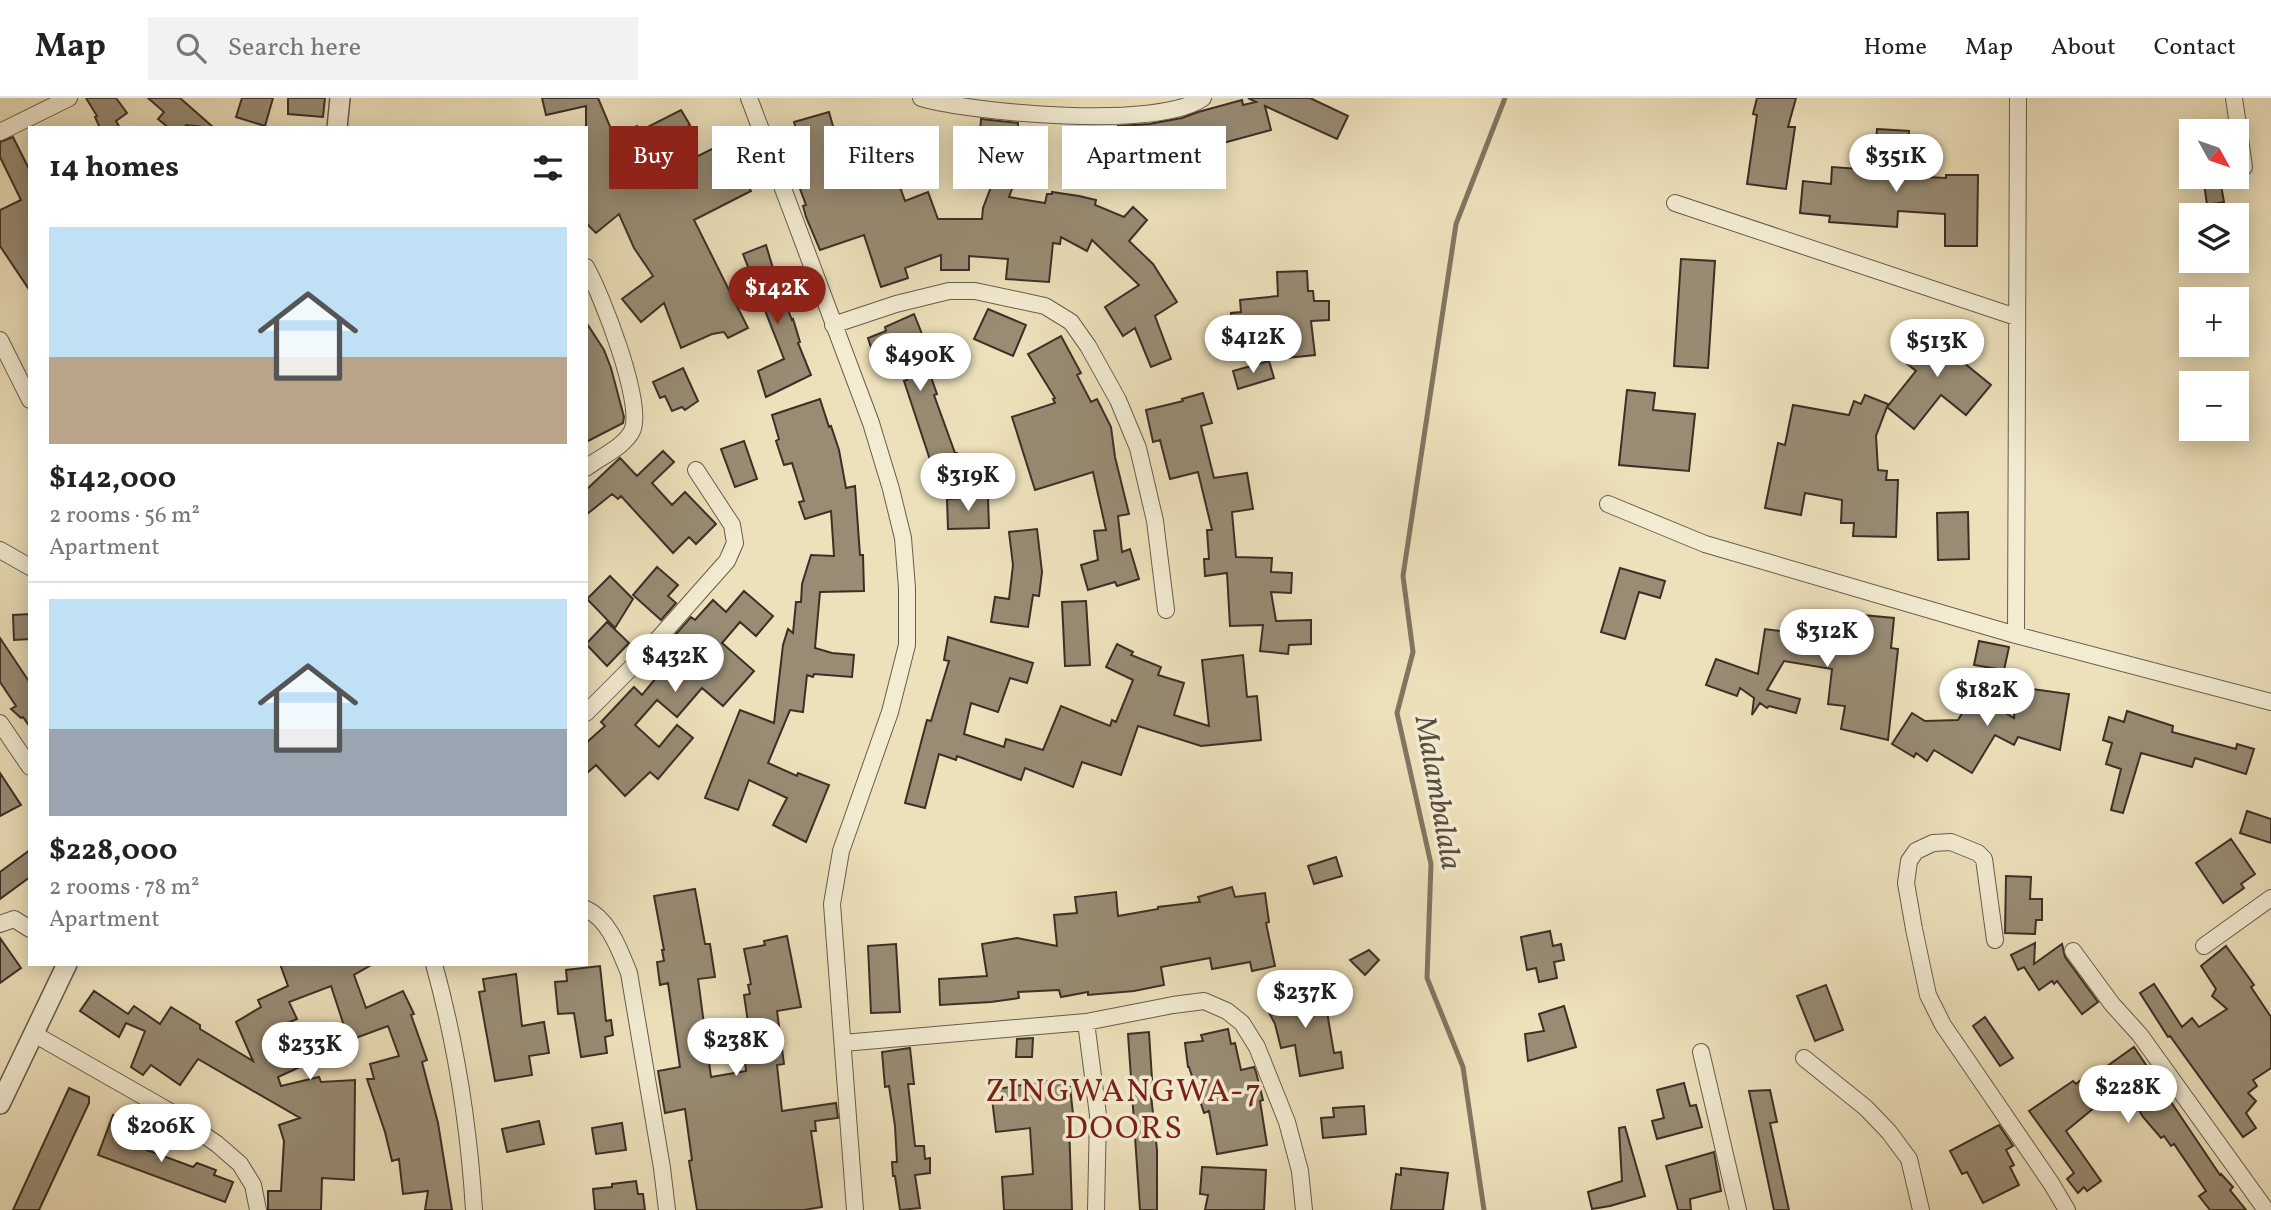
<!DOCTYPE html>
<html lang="en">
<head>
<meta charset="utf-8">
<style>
	body { margin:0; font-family:Vollkorn,serif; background:#f2f2f2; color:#222; height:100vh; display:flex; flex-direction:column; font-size:26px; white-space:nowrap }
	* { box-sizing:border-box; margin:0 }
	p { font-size:23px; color:#767676 }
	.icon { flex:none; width:38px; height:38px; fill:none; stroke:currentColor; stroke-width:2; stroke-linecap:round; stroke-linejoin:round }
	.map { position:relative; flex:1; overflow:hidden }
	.drawer { position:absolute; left:28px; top:28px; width:560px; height:840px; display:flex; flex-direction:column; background:#fff; border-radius:0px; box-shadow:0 4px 18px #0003 }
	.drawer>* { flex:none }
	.banner { position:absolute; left:609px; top:28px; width:665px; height:63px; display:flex; gap:14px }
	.needle { width:46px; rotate:130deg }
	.fabs { position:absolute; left:2179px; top:21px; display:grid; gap:14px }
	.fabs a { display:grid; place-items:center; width:70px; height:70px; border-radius:0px; background:#fff; box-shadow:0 4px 18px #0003; font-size:35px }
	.price { position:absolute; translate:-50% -60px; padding:0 16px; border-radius:24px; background:#fff; color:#222; font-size:23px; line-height:46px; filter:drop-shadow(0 2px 4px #0008) }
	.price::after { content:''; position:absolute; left:50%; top:42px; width:21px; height:16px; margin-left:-10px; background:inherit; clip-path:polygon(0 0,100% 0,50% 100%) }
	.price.selected { background:#8f2418; color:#fff }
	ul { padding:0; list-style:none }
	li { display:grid; align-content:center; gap:14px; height:371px; padding:0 21px }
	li+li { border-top:2px solid #e0e0e0 }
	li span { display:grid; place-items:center; height:217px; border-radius:0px; color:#555 }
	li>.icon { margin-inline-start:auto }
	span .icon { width:126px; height:126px; fill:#fffc; stroke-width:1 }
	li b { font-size:30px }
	h2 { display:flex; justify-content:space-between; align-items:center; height:84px; padding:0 21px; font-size:30px }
	.pill { padding:0 24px; border-radius:0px; background:#fff; box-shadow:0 4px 18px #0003; font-size:24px; line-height:63px }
	.pill.selected { background:#8f2418; color:#fff }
	header { display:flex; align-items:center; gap:42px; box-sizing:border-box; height:98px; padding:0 35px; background:#fff; border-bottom:2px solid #e0e0e0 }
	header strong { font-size:33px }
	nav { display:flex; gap:38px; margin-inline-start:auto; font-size:24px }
	.search { width:490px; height:63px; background:#f2f2f2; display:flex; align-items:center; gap:18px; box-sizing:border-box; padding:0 24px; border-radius:0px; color:#767676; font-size:26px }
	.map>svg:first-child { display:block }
</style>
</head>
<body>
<header>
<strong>Map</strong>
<div class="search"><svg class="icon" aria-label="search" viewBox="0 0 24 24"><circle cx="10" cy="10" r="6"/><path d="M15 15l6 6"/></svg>Search here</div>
<nav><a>Home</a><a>Map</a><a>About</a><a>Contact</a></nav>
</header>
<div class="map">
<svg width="2271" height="1112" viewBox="0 0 2271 1112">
	<rect width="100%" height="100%" fill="#ede1bb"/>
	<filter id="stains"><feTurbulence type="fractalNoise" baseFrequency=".00286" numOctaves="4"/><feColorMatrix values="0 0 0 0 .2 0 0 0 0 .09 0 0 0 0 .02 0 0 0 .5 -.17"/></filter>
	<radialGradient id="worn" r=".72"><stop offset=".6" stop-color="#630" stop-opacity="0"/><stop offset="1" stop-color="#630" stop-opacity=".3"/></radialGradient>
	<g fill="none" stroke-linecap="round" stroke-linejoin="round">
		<path stroke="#827562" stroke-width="5" d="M1484,1112L1463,969L1427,880L1431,766L1397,615L1413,554L1403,478L1456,126L1505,0"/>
	</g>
	<path fill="#988c74" stroke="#3c2f27" stroke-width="2" d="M86,0H116L127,15L116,23L120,30H100L95,19L97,18Z
		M148,0H180L214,30L186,27L184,30H169L158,21L164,14Z
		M242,0H273L265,28L236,19Z
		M288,0H325L323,19L288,16Z
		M542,0H598L614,38L637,28L640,33L681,12L690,27L664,43L678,66L683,63L684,65L726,44L751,93L694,122L748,230L728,240L724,234L712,236L681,250L664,205L641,224L622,201L653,178L634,150L619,116L596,135L586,125V8L546,17Z
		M1248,0H1310L1348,18L1337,41L1265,8L1271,32L1212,48L1208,32L1157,43V45L1119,48L1118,28L1149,26L1182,20L1198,14L1242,2L1243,7L1256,4Z
		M1757,0H1796L1788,29H1795L1786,91L1747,86L1757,17L1753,16Z
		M829,14L842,60L854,56L861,85L877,46L897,54L892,66L905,103L928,94L938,121H982L983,110L996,76L1015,83L1009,99L1045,105L1047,96H1052V94L1079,98L1096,102L1095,107L1124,119L1133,109L1147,122L1129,143L1153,166L1177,204L1155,218L1171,261L1151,269L1135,230L1123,238L1105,209L1139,187L1092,142L1087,153L1061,139L1060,146L1053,145L1049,184L1006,181L1008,161L969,158V172H941V157L905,170L908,180L881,189L864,137L820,152L806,119L803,108L806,107L797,83L805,80L798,54L802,53L794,24Z
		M981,21L1018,25V35L980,34Z
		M1877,31L1909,33L1906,78L1946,80V77H1978L1977,148H1945V116L1898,113L1897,129L1829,124L1830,118L1800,115L1803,83L1831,86L1832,69L1874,72Z
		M13,39L30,73V193L0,148V112L21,102L0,59V44Z
		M2220,82L2224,104L2207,107L2204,85Z
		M766,147L778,187L792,222L793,221L800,244L798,245L811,277L766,299L758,273L784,261L743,156Z
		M1681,161L1715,163L1708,270L1674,268Z
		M1307,173L1308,193H1313L1314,203H1329V222L1311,223L1315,257L1277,261L1273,227L1233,233L1231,215L1241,214L1240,202L1278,198L1277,174Z
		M988,211L1026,227L1013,258L974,241Z
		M914,216L930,256L924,259L937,296L934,297L955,355H957L965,376L938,386L904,283L907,282L895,253L875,262L868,240L886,233L885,229Z
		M586,224L604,252L611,270L624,319L623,325L586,344Z
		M1948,233L1972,252L1963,264L1991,287L1966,317L1941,297L1914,331L1887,309L1916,273L1900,260L1921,234L1936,247Z
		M1061,238L1081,275L1077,277L1091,304L1097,301L1111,329L1115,359L1129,416L1118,418L1122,454L1130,451L1139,481L1117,488L1115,484L1088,492L1081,467L1098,462L1094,433L1106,432L1093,374L1035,392L1012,319L1055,305L1053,301L1055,300L1028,256Z
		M1269,263L1274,280L1238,291L1233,273Z
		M683,270L698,303L685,312L682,309L672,313L665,298L660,300L653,284Z
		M1627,292L1655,295L1653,312L1695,316L1689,373L1619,367Z
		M1203,295L1212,325L1201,328L1214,380L1247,375L1253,411L1232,414L1236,459L1272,460L1271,474L1292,475L1291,495L1271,494L1276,523L1311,522V546L1289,547L1288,556L1260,553L1263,527L1230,528L1227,475L1205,478L1204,461H1209L1207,432H1212L1198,374L1170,381L1160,342L1153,344L1146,312L1183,303L1182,301Z
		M1865,297L1888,306L1876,338L1878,372L1887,373L1886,382H1898L1896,439L1853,438L1854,425H1841L1842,402L1805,395L1801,417L1765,410L1778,345L1785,347L1793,307L1849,317L1854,303L1861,306Z
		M820,301L829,329L831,328L839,352L846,390L855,388L860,457H863L864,493L820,494L815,550L832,555L854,557L852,579L814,576L813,579L807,577L803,614L790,612L768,665L797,678L798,675L829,687L806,744L773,727L787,700L749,682L738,712L705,700L740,612L774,625L783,547L788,531L793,535L796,504H801L802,486L811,457L834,458L831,413L805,421L799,404L804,403L792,365L784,367L776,343L779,341L772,317Z
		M744,343L757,381L735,389L721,351Z
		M663,353L674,364L652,385L672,407L685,394L716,426L696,446L689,439L673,455L621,398L618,401L612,396L586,417V392L620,360L637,378Z
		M988,399L989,430L948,431L947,401Z
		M1968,414L1969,461L1938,462L1937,415Z
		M1037,431L1042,474L1039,498L1033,497L1028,529L991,524L995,499L1009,501L1013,467L1009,434Z
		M657,469L678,487L668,498L676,505L661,522L633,497Z
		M1620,470L1665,483L1660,500L1639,494L1625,541L1601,534Z
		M610,478L633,501L615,530L587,501Z
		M744,493L773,518L756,538L740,524L722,545L754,573L723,608L702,590L677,619L657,602L635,627L659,649L677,627L693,640L658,681L650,674L625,698L596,667L586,676V645L605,628L601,624L634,589L642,597L670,563L660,554L691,519L695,522L713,502L726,514Z
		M1086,503L1090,567L1065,568L1062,504Z
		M1841,515L1894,520L1891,550L1898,551L1888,642L1841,631L1845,608L1828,606L1832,571L1784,563L1767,592L1800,601L1796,615L1769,608L1767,610L1760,605L1752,617L1754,600L1740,590L1737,598L1706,587L1716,561L1758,576L1765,531L1787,534L1789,523L1839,531Z
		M30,516V541L14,542L13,517Z
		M607,524L629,545L607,568L586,546Z
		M948,539L1033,565L1027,585L1010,580L998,614L971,605L964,636L1004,649L1006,641L1043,652L1061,608L1110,628L1112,622L1116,624L1133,582L1106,569L1117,546L1133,554L1131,557L1161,569L1158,577L1184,585L1174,617L1209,628L1202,562L1243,557L1247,599L1257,598L1261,642L1201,648L1138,628L1121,677L1082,664L1073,689L1025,670L1021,682L957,658L956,662L939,656L925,710L905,705L927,622L931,623L949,563L944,562Z
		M0,540L30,585V629L23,619L21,620L11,611L16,608L0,584Z
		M1979,543L2009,549L2004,572L1974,567Z
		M2016,589L2069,596L2060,652L2018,639L2014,647L1995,637L1972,675L1934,652L1927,663L1916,655L1914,659L1892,646L1912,615L1925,623L1958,622L1974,596L2014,620Z
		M2127,613L2173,628L2172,634L2236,651L2237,646L2254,651L2246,676L2195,660L2192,669L2141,655L2123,715L2111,712L2121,671L2106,666L2112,645L2103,642L2109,619L2124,624Z
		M0,675L21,707L0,718Z
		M2247,713L2271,721V745L2240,735Z
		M2231,741L2255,776L2241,786L2244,790L2223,805L2196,765Z
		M30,752V779L0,801V774Z
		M1336,759L1342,778L1314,786L1308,768Z
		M2006,778L2031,779L2030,801H2042V822H2036L2035,836L2005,835Z
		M1232,789L1235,799L1265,795L1269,824L1266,825L1275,868L1252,873L1250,864L1212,871L1210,860L1161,869L1164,887L1134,893L1088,897V894L1061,899L1059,892L1018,894L1019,900L991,904L940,907L939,881L987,878L982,846L1017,840L1057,848L1054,817L1077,815L1075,799L1116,794L1118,818L1158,811V809L1200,804L1198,799Z
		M695,791L705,846H710L715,879L698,881L711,979L746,973L742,939L750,938L744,897L750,896L748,887L751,886L744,851L765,847L764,843L787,838L801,909L777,913L784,966L777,967L782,1013L836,1005L838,1020L815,1023L816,1033H811L822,1109L804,1112H697L689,1063L692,1062L685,1011L665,1015L658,973L680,969L668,885L660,887L657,864L664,863L662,852H664L654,798Z
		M1550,833L1553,848L1561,846L1564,862L1554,864L1557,880L1539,884L1536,870L1527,872L1521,839Z
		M0,840L21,870L0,885Z
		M2035,845L2034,866L2062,846L2065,859L2098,904L2082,916L2057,883L2054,886L2052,883L2039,892L2024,869L2018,872L2011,857Z
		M896,846L900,914L871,915L868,848Z
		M2226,848L2254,887L2251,889L2271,919V970L2253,982L2257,988L2248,995L2256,1003L2246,1015L2256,1030L2243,1039L2170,938L2168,939L2140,895L2154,886L2182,929L2192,920L2199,929L2227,911L2212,898L2216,891L2201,868Z
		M1369,852L1379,862L1365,877L1350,862Z
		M280,866H373L354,877L366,910L403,893L414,916L411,917L427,962L422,964L438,1025L452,1112H425L428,1093L403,1096L399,1061L392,1063L385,1034L367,981H374L370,966L399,958L388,928L353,941L351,936L347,937L331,888L289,904L297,921L283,927L297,953L307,949L313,963L278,979L281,988L319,979L321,984L355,982L354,1082L322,1080L321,1112H268V1093H281L284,1043L279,1027L300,1020L198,961L180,987L151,967L143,977L131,969L145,933L126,925L119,939L80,913L94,893L128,916L134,908L160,926L171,909L200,927V931L253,963L236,924L261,909L258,902L288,888Z
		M600,868L606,923L611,922L613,937L605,939L607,955L581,959L574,915L558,916L555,884L567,883L566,872Z
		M516,876L522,928L544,924L549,955L529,958L532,977L495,983L479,894L485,893L483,881Z
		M1313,885L1325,909L1326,908L1334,955L1341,954L1343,970L1300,978L1295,947L1281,950L1275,926L1264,905L1285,894L1287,898Z
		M1826,887L1843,932L1815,943L1797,898Z
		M1564,908L1576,949L1528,963L1525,936L1544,933L1539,916Z
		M1985,919L2013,960L2000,968L1973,928Z
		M1228,931L1231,946L1235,945L1241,972L1254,969L1256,974L1263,1002L1260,1003L1267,1047L1217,1056L1209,1013L1204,1015L1189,969H1188L1185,945L1203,943L1201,937Z
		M1149,934L1153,997H1151L1157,1052V1112H1140L1128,936Z
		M1033,940L1032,959H1016L1017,941Z
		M2134,949L2220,1077L2221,1076L2233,1089L2230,1092L2246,1112H2210L2199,1098L2206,1093L2174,1046L2171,1048L2164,1038L2161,1040L2143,1019L2123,986L2066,1033L2101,1083L2087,1093L2084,1089L2078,1095L2067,1081L2074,1075L2029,1013L2073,983L2076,986L2097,969L2100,973Z
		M910,950L914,986H908L915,1048H924L925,1061L930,1060V1075L915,1077L920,1110L900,1112L895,1078H893L892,1064H897L895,1028L889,988L885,989L882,954Z
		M1061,981L1062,990L1070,989L1074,1025L1069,1026L1072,1112H1004L1002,1079L1033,1076L1030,1030L996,1034L991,992Z
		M1684,985L1690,1008L1696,1007L1702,1029L1657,1041L1652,1023L1664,1020L1657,992Z
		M69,990L89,999V1005L39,1112H13Z
		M1770,992L1777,1024L1770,1025L1789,1112H1774L1749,993Z
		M1364,1008L1366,1036L1323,1040L1321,1020L1334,1019L1333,1010Z
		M113,1017L130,1023L122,1043L193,1069L197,1065L216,1072L214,1077L233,1084L225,1104L98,1057Z
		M539,1023L544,1046L507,1054L502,1031Z
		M622,1025L626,1052L596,1056L592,1030Z
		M1999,1027L2013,1048L2006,1052L2014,1067L2010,1069L2019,1087L1983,1105L1967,1074L1962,1076L1950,1053Z
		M1625,1029L1645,1098L1610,1108L1592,1111L1588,1094L1622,1083L1619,1030Z
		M1714,1054L1721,1093L1690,1101L1691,1112H1678L1666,1068Z
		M1202,1069L1266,1072L1264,1112H1205L1208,1097L1200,1096Z
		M1401,1070L1448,1075L1443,1112H1391L1396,1076L1401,1077Z
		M636,1083L638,1096H643L645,1112H595L593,1091L612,1089V1086Z"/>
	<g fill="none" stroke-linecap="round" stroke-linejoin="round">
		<defs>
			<path id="minor" d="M749,0L871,325L891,391L903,440L907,490V547L890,614L841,753L832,806L855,1112
				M921,0C975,15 1158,32 1203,0
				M2234,0L2244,69
				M0,34L69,0
				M1675,105L2016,219
				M586,169C601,195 645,307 632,333C624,349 600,359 586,370
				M833,227L896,206L949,193H975L1045,208L1071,224L1088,248L1118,302L1138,350L1155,423L1166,512
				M0,242L30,302
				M1608,406L1705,446L2016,537L2271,604
				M0,452L30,469
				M2016,537L2018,0
				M586,615L642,559L727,463L735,445L732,427L696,372
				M0,625L30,669
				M586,811C609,821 620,853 629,875L662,1070L667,1112
				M0,826L14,821L30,831
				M1995,842L1984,761L1978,755L1951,744L1933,745L1916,753L1909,763L1906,785L1914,831L1928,897L1943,927L2051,1085L2067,1112
				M2204,848L2271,800
				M2073,853L2112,906L2140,937L2266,1112
				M434,866C456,946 469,1029 474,1112
				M1086,924L1098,1017L1096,1112
				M34,936L169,1013L217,1046L240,1066L253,1087L258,1112
				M843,945L1086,924L1173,907L1204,903L1227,913L1242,925L1257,949L1287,1024L1300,1073L1304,1112
				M1701,954L1738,1112
				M1804,960L1866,1010L1889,1034L1909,1061L1921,1112"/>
			<path id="tertiary" d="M337,30L340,0
				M0,1006L67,866"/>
		</defs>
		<use href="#minor" stroke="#685c4c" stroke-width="18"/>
		<use href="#tertiary" stroke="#685c4c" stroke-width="22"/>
		<use href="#minor" stroke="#f3ecd3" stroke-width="16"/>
		<use href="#tertiary" stroke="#f3ecd3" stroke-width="19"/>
	</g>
	<g text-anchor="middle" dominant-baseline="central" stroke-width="7" stroke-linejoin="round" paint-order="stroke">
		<g font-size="30" font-style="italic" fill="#594c40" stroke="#f3ecd3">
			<text transform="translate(1437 695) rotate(80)">Malambalala</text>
		</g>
		<g font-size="32" letter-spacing="2" fill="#7a1f14" stroke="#f3ecd3">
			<text x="1124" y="995">ZINGWANGWA-7<tspan x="1124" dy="37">DOORS</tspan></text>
		</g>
	</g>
	<rect width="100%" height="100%" filter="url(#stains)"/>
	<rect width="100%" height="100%" fill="url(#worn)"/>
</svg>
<div class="fabs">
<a><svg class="needle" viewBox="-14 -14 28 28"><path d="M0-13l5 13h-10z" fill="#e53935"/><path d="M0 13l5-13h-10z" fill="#767676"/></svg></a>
<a><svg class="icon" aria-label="layers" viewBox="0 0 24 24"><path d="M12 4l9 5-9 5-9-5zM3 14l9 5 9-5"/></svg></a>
<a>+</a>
<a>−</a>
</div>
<b class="price" style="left:1896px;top:96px">$351K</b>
<b class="price selected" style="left:777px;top:228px">$142K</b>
<b class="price" style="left:1253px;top:277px">$412K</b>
<b class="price" style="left:1937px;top:281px">$513K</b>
<b class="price" style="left:920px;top:295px">$490K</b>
<b class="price" style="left:968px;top:415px">$319K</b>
<b class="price" style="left:1827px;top:571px">$312K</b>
<b class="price" style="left:675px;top:596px">$432K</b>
<b class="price" style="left:1987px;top:630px">$182K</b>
<b class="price" style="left:1305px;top:932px">$237K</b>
<b class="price" style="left:736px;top:980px">$238K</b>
<b class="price" style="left:310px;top:984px">$233K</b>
<b class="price" style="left:2128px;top:1027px">$228K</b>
<b class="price" style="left:161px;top:1066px">$206K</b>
<div class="banner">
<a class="pill selected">Buy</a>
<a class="pill">Rent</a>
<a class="pill">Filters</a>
<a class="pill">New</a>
<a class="pill">Apartment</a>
</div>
<section class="drawer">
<h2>14 homes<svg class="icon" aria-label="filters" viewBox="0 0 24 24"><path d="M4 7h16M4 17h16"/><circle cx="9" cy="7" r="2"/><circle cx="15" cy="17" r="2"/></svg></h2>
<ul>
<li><span style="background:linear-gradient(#bfe0f5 60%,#b9a48a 0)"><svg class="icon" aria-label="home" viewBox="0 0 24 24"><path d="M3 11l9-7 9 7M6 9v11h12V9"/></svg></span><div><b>$142,000</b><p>2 rooms · 56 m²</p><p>Apartment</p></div></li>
<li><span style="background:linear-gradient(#bfe0f5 60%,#9aa5b1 0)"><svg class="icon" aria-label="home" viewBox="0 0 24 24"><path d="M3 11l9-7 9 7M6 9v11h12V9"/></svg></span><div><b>$228,000</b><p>2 rooms · 78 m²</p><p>Apartment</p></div></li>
</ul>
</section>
</div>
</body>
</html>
